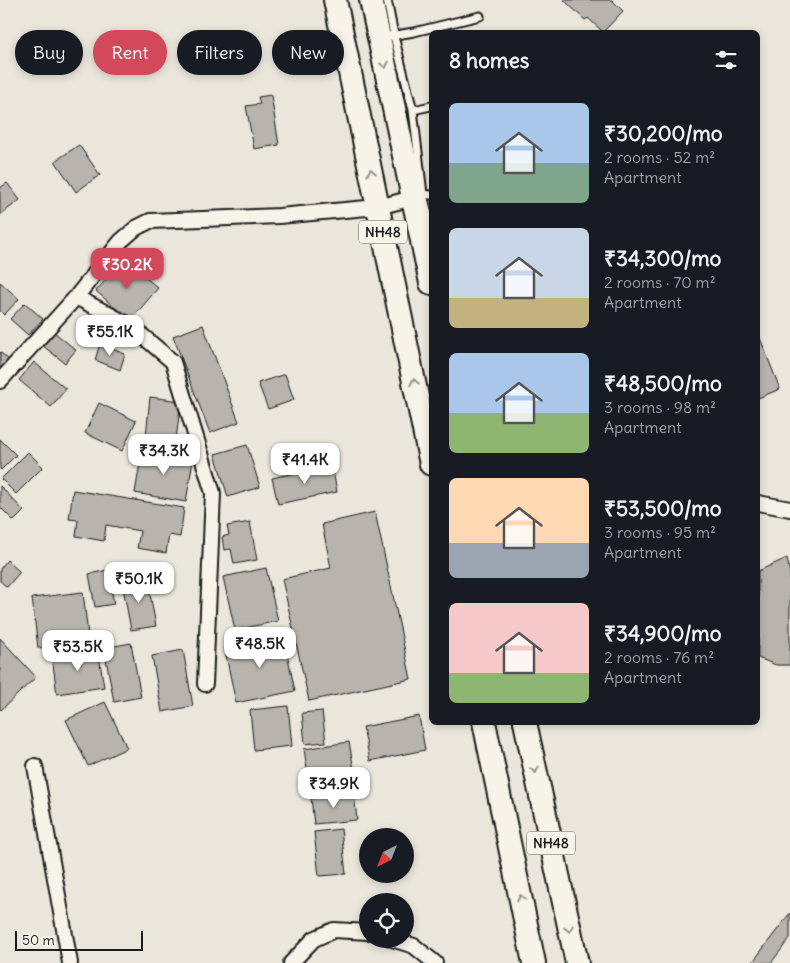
<!DOCTYPE html>
<html lang="en">
<head>
<meta charset="utf-8">
<style>
	body { margin:0; font-family:Delius,sans-serif; background:#20242c; color:#f1f3f6; height:100vh; display:flex; flex-direction:column; font-size:19px; white-space:nowrap }
	* { box-sizing:border-box; margin:0 }
	p { font-size:16px; color:#9ea1a6 }
	.icon { flex:none; width:28px; height:28px; fill:none; stroke:currentColor; stroke-width:2; stroke-linecap:round; stroke-linejoin:round }
	.map { position:relative; flex:1; overflow:hidden }
	.panel { position:absolute; left:429px; top:30px; width:331px; height:695px; display:flex; flex-direction:column; background:#171b24; border-radius:8px; box-shadow:0 2px 8px #0003 }
	.panel>* { flex:none }
	.hud { position:absolute; left:15px; top:30px; width:339px; height:45px; display:flex; gap:10px }
	.needle { width:32px; rotate:222deg }
	.buttons { position:absolute; left:359px; top:828px; display:grid; gap:10px }
	.buttons a { display:grid; place-items:center; width:55px; height:55px; border-radius:50%; background:#171b24; box-shadow:0 2px 8px #0003; font-size:25px }
	.scale { position:absolute; left:15px; bottom:12px; width:128px; box-sizing:border-box; padding-left:5px; border:2px solid #1c1c1c; border-top:0; font-size:14px; line-height:18px; white-space:nowrap; color:#1c1c1c; -webkit-text-stroke:4px #f7f3e8; paint-order:stroke }
	.price { position:absolute; translate:-50% -42px; padding:0 11px; border-radius:10px; background:#fff; color:#222; font-size:16px; line-height:32px; filter:drop-shadow(0 1px 2px #0008) }
	.price::after { content:''; position:absolute; left:50%; top:30px; width:15px; height:11px; margin-left:-8px; background:inherit; clip-path:polygon(0 0,100% 0,50% 100%) }
	.price.active { background:#d1495b; color:#fff }
	ul { padding:0; list-style:none }
	li { display:flex; align-items:center; gap:15px; height:125px; padding:0 20px }
	li span { display:grid; place-items:center; flex:none; width:140px; height:100px; border-radius:8px; color:#555 }
	li>.icon { margin-inline-start:auto }
	span .icon { width:60px; height:60px; fill:#fffc; stroke-width:1 }
	li b { font-size:21px }
	h2 { display:flex; justify-content:space-between; align-items:center; height:60px; padding:0 20px; font-size:21px }
	.chip { padding:0 18px; border-radius:22px; background:#171b24; box-shadow:0 2px 8px #0003; font-size:18px; line-height:45px }
	.chip.active { background:#d1495b; color:#fff }
	.map>svg:first-child { display:block }
</style>
</head>
<body>
<div class="map">
<svg width="790" height="963" viewBox="0 0 790 963">
	<rect width="100%" height="100%" fill="#eae6dc"/>
	<filter id="ink" filterUnits="userSpaceOnUse"><feTurbulence type="fractalNoise" baseFrequency=".02" numOctaves="2"/><feDisplacementMap in="SourceGraphic" scale="10" xChannelSelector="R" yChannelSelector="G"/><feConvolveMatrix kernelMatrix="1 2 1 2 8 2 1 2 1" color-interpolation-filters="sRGB"/></filter>
	<g filter="url(#ink)">
		<path fill="#b6b4ac" stroke="#1c1c1c" d="M564,0H612L623,11L603,32L588,18L585,20Z
			M271,95L279,145L254,149L246,106L260,104L258,97Z
			M79,145L100,175L76,192L55,161Z
			M7,183L20,200L0,215V188Z
			M124,259L158,288L130,321L96,291Z
			M0,282L19,299L4,315L0,311Z
			M25,303L43,319L28,335L10,319Z
			M203,325L239,422L210,433L173,336Z
			M54,332L76,350L65,363L43,346Z
			M758,333L780,389L758,398Z
			M100,344L125,354L120,370L95,360Z
			M0,352L10,361L0,372Z
			M34,362L66,389L51,407L19,380Z
			M285,374L294,400L268,409L258,383Z
			M150,397L181,401L176,439L146,436Z
			M99,403L136,421L122,451L85,433Z
			M0,439L16,455L1,470L0,469Z
			M247,445L260,487L228,497L215,454Z
			M142,451L193,460L186,502L135,493Z
			M28,452L43,467L16,494L1,479Z
			M332,465L337,492L278,504L272,478Z
			M0,486L24,511L14,521L0,507Z
			M73,490L184,508L180,537L169,535L166,553L137,548L140,531L106,525L104,541L76,536L78,520L69,519Z
			M375,512L411,679L309,701L282,579L331,568L322,524Z
			M250,522L257,560L234,564L231,549L224,550L222,537L229,535L227,526Z
			M787,558L790,573V665H776L758,658V571Z
			M7,560L20,572L7,587L0,581V569Z
			M266,568L278,621L235,630L223,577Z
			M108,570L114,604L95,607L89,574Z
			M147,578L156,626L131,630L122,582Z
			M83,592L89,643L38,648L32,598Z
			M283,634L295,691L236,703L224,646Z
			M0,638L36,677L1,710L0,709Z
			M131,643L141,697L114,702L104,648Z
			M98,650L104,687L57,694L52,657Z
			M183,650L193,706L162,712L152,656Z
			M105,702L127,748L88,766L66,720Z
			M288,706L292,746L254,750L250,710Z
			M322,711L326,742L305,744L302,713Z
			M419,716L425,750L370,761L363,727Z
			M349,742L356,781L310,788L304,749Z
			M354,793L357,820L314,824L311,798Z
			M341,829L346,874L319,876L314,832Z
			M790,913V938L771,963H752Z"/>
		<g fill="none" stroke-linecap="round" stroke-linejoin="round">
			<defs>
				<path id="service" d="M387,0L395,40L413,110L423,194L421,195
					M390,36L414,32L480,16
					M413,110L431,106
					M431,195L423,194L431,225"/>
				<path id="minor" d="M76,297L131,326L173,362L213,493L205,684
					M0,381L76,297L121,241L136,228L150,221L279,216L378,207L413,198
					M758,503L790,509
					M35,766L70,963
					M392,939L414,946L435,963
					M291,963L314,939L334,930L368,932"/>
				<path id="trunk" d="M335,0L431,464
					M371,0L431,283
					M484,722L534,963
					M525,722L577,963"/>
			</defs>
			<use href="#service" stroke="#1c1c1c" stroke-width="11"/>
			<use href="#minor" stroke="#1c1c1c" stroke-width="18"/>
			<use href="#trunk" stroke="#1c1c1c" stroke-width="26"/>
			<use href="#service" stroke="#f7f3e8" stroke-width="7"/>
			<use href="#minor" stroke="#f7f3e8" stroke-width="14"/>
			<use href="#trunk" stroke="#f7f3e8" stroke-width="22"/>
		</g>
		<defs><path id="oneway-chevron" d="M-2-3.5L2.5 0L-2 3.5" fill="none" stroke-width="1.6" stroke-linecap="round" stroke-linejoin="round" transform="scale(1.25)"/></defs>
		<g stroke="#94928c">
			<use href="#oneway-chevron" transform="translate(385 65) rotate(78)"/>
			<use href="#oneway-chevron" transform="translate(371 172) rotate(-102)"/>
			<use href="#oneway-chevron" transform="translate(414 382) rotate(-102)"/>
			<use href="#oneway-chevron" transform="translate(535 770) rotate(78)"/>
			<use href="#oneway-chevron" transform="translate(521 898) rotate(-102)"/>
			<use href="#oneway-chevron" transform="translate(569 929) rotate(78)"/>
		</g>
	</g>
	<g text-anchor="middle" dominant-baseline="central" stroke-width="4" stroke-linejoin="round" paint-order="stroke">
		<g fill="#f7f3e8" stroke="#5e5c59" stroke-width="1">
			<rect x="359" y="220.5" width="48" height="23" rx="4"/>
			<rect x="527" y="831.5" width="48" height="23" rx="4"/>
		</g>
		<g font-size="14" font-weight="bold" fill="#1c1c1c">
			<text x="383" y="232">NH48</text>
			<text x="551" y="843">NH48</text>
		</g>
	</g>
</svg>
<div class="buttons">
<a><svg class="needle" viewBox="-14 -14 28 28"><path d="M0-13l5 13h-10z" fill="#e53935"/><path d="M0 13l5-13h-10z" fill="#9ea1a6"/></svg></a>
<a><svg class="icon" aria-label="locate" viewBox="0 0 24 24"><circle cx="12" cy="12" r="6"/><path d="M12 2v4M12 18v4M2 12h4M18 12h4"/></svg></a>
</div>
<div class="scale">50 m</div>
<b class="price active" style="left:127px;top:290px">₹30.2K</b>
<b class="price" style="left:110px;top:357px">₹55.1K</b>
<b class="price" style="left:164px;top:476px">₹34.3K</b>
<b class="price" style="left:305px;top:485px">₹41.4K</b>
<b class="price" style="left:139px;top:604px">₹50.1K</b>
<b class="price" style="left:260px;top:669px">₹48.5K</b>
<b class="price" style="left:78px;top:672px">₹53.5K</b>
<b class="price" style="left:334px;top:809px">₹34.9K</b>
<div class="hud">
<a class="chip">Buy</a>
<a class="chip active">Rent</a>
<a class="chip">Filters</a>
<a class="chip">New</a>
</div>
<section class="panel">
<h2>8 homes<svg class="icon" aria-label="filters" viewBox="0 0 24 24"><path d="M4 7h16M4 17h16"/><circle cx="9" cy="7" r="2"/><circle cx="15" cy="17" r="2"/></svg></h2>
<ul>
<li><span style="background:linear-gradient(#a9c7e8 60%,#7fa58c 0)"><svg class="icon" aria-label="home" viewBox="0 0 24 24"><path d="M3 11l9-7 9 7M6 9v11h12V9"/></svg></span><div><b>₹30,200/mo</b><p>2 rooms · 52 m²</p><p>Apartment</p></div></li>
<li><span style="background:linear-gradient(#c9d6e8 70%,#c2b280 0)"><svg class="icon" aria-label="home" viewBox="0 0 24 24"><path d="M3 11l9-7 9 7M6 9v11h12V9"/></svg></span><div><b>₹34,300/mo</b><p>2 rooms · 70 m²</p><p>Apartment</p></div></li>
<li><span style="background:linear-gradient(#a9c7e8 60%,#8fb573 0)"><svg class="icon" aria-label="home" viewBox="0 0 24 24"><path d="M3 11l9-7 9 7M6 9v11h12V9"/></svg></span><div><b>₹48,500/mo</b><p>3 rooms · 98 m²</p><p>Apartment</p></div></li>
<li><span style="background:linear-gradient(#ffd9b3 65%,#9aa5b1 0)"><svg class="icon" aria-label="home" viewBox="0 0 24 24"><path d="M3 11l9-7 9 7M6 9v11h12V9"/></svg></span><div><b>₹53,500/mo</b><p>3 rooms · 95 m²</p><p>Apartment</p></div></li>
<li><span style="background:linear-gradient(#f6c9c9 70%,#8fb573 0)"><svg class="icon" aria-label="home" viewBox="0 0 24 24"><path d="M3 11l9-7 9 7M6 9v11h12V9"/></svg></span><div><b>₹34,900/mo</b><p>2 rooms · 76 m²</p><p>Apartment</p></div></li>
</ul>
</section>
</div>
</body>
</html>
